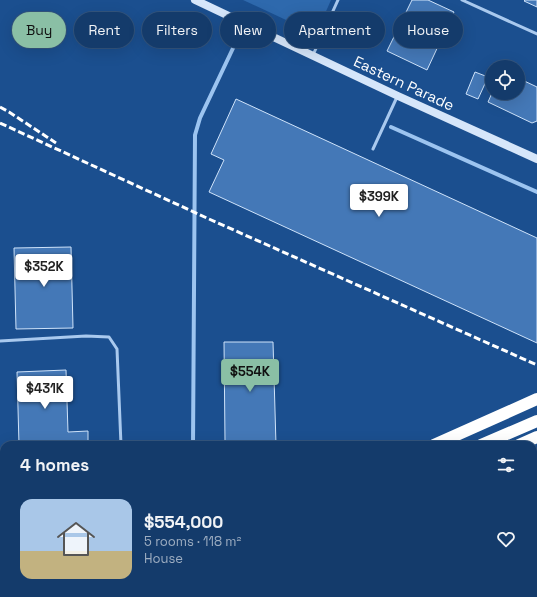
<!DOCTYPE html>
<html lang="en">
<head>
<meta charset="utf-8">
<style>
	body { margin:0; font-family:"Space Grotesk",sans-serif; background:#214673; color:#f1f3f6; height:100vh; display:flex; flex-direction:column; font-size:15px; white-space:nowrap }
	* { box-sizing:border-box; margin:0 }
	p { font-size:13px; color:#9dadc1 }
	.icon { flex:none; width:22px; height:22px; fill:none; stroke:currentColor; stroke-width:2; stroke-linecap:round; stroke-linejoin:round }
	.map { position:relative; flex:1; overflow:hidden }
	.drawer { position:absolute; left:0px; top:441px; width:537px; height:156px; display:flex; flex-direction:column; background:#143b6b; border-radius:12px 12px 0 0; box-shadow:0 4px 16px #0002,0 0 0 1px #33557e }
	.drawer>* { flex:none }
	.top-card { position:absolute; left:12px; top:12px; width:513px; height:36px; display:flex; gap:8px }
	.tools { position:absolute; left:485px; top:60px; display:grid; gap:8px }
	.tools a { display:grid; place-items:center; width:40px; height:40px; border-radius:50%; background:#143b6b; box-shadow:0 4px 16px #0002,0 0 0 1px #33557e; font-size:20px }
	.price { position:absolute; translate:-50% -34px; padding:0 9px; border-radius:4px; background:#fff; color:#222; font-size:13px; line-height:26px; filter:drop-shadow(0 1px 2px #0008) }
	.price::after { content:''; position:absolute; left:50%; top:24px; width:12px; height:9px; margin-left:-6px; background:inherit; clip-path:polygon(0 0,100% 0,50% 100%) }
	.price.current { background:#8abfa5; color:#111 }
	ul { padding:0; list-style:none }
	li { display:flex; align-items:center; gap:12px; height:100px; padding:0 20px }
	li span { display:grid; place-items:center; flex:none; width:112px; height:80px; border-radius:12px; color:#555 }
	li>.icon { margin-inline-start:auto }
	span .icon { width:48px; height:48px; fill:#fffc; stroke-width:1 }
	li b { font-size:17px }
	h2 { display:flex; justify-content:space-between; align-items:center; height:48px; padding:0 20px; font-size:17px }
	.tag { padding:0 14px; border-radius:18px; background:#143b6b; box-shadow:0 4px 16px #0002,0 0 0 1px #33557e; font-size:14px; line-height:36px }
	.tag.current { background:#8abfa5; color:#111 }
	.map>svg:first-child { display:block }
</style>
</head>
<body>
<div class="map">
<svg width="537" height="597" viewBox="0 0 537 597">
	<rect width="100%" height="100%" fill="#1b4f8f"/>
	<path fill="#2e69ad" d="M243,0H331L316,34Z"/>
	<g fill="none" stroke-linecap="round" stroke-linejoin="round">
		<path stroke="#9cc4f0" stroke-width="4" d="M391,127L537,192
			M193,445L195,135L200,118L235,44"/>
	</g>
	<path fill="#4478b7" stroke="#cfe3fa" d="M412,0H428L454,12L427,70L387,51Z
		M525,0H537V7L524,1Z
		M475,72L488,77L478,99L466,94Z
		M518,78L537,87V121L532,123L488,102L492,93H518Z
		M236,99L537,238V343L209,192L224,160L211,154Z
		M71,247L73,328L16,329L14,248Z
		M224,342H273L276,445H236V441H225Z
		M66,370L68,432L88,431V445H19L17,372Z
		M381,593H451L454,597H374Z
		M493,593H529L531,597H495Z"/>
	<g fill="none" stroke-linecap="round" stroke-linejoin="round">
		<path stroke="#a9c9ee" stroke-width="2.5" stroke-dasharray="2 3" stroke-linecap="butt" d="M533,476L537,474
			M212,597L223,593"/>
		<path stroke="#a9c9ee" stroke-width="3" d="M462,0L537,34
			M313,55L338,0
			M373,149L397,97
			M0,341L86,336L109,337L117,349L121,445
			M533,521L537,519
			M533,577L537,584
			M472,593L474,597"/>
		<path stroke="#d6e6fa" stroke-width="8" d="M195,0L398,96L537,159
			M533,463L537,461
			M180,597L191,593"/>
		<path stroke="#fff" stroke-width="12" d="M434,445L537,399
			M481,445L537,421
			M519,445L537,437
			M92,597L104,593
			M139,597L149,593"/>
		<path stroke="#fff" stroke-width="3" stroke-dasharray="7 3" stroke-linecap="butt" d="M0,107L9,112L56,143
			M0,123L209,219L537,365"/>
	</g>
	<g text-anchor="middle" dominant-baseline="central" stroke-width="3" stroke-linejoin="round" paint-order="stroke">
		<g font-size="15" fill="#fff" stroke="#1b4f8f">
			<text transform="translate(404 83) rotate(25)">Eastern Parade</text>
		</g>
	</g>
</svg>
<div class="tools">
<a><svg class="icon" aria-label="locate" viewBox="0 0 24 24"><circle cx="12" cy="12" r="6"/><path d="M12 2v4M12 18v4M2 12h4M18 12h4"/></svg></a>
</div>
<b class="price" style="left:379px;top:218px">$399K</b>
<b class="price" style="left:44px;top:288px">$352K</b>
<b class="price current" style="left:250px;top:393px">$554K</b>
<b class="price" style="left:45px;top:410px">$431K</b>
<div class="top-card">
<a class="tag current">Buy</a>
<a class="tag">Rent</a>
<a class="tag">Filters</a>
<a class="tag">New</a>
<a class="tag">Apartment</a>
<a class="tag">House</a>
</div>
<section class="drawer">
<h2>4 homes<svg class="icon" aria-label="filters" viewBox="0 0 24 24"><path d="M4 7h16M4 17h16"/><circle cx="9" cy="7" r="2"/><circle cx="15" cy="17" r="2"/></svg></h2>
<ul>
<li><span style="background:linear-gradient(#a9c7e8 65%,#c2b280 0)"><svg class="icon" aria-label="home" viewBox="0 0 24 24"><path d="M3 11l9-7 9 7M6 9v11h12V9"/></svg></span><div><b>$554,000</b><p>5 rooms · 118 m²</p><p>House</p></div><svg class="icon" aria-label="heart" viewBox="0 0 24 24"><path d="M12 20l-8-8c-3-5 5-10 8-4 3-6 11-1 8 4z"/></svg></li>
</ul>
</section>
</div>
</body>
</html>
